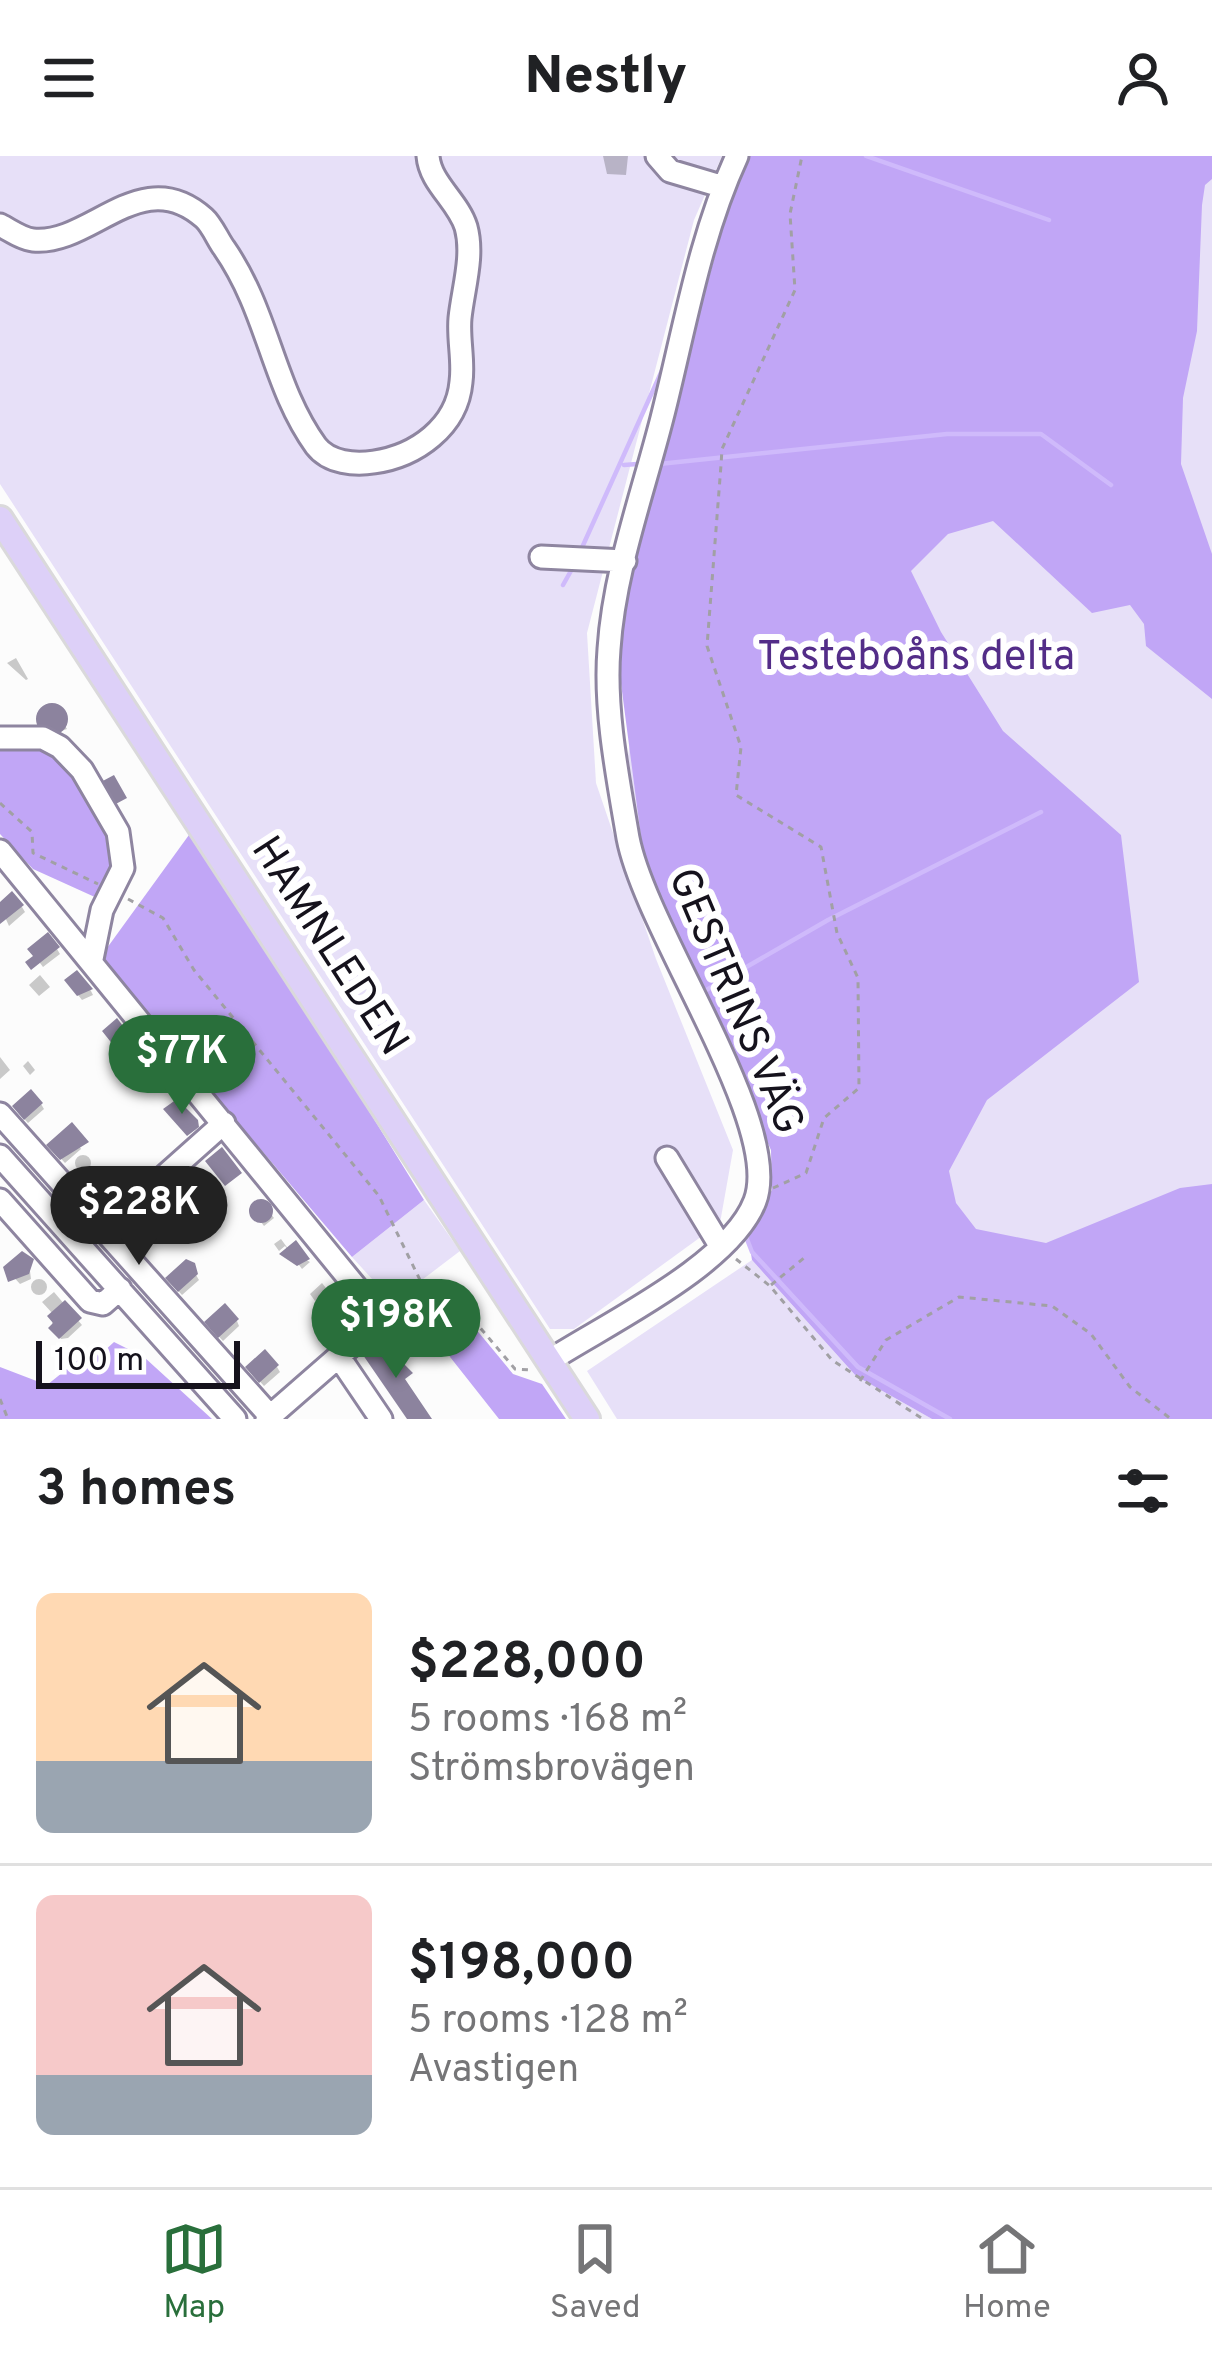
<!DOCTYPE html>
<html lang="en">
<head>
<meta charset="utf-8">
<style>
	body { margin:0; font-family:Overpass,sans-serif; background:#f6f6f6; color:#202124; height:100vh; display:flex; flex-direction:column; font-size:45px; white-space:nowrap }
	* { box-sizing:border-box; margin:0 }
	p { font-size:39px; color:#757577 }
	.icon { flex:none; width:66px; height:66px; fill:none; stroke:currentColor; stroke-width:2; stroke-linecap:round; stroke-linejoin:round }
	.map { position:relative; height:1263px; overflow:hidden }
	.panel { display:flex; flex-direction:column; background:#fff; flex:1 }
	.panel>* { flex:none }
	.scale { position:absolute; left:36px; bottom:30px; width:204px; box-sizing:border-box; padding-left:12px; border:6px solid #15121c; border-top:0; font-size:33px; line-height:42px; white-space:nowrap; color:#15121c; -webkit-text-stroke:9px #fff; paint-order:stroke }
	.price { position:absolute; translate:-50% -102px; padding:0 27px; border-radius:42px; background:#296f3b; color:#fff; font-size:39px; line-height:78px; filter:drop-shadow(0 3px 6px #0008) }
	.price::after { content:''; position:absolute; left:50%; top:72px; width:36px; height:27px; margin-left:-18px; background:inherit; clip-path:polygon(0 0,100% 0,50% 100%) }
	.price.on { background:#222; color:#fff }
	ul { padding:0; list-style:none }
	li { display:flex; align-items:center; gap:36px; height:300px; padding:0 36px }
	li+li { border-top:3px solid #e0e0e0 }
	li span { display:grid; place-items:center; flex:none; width:336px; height:240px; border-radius:18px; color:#555 }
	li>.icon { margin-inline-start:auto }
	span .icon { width:144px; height:144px; fill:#fffc; stroke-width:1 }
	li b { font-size:51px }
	h2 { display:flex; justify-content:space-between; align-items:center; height:144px; padding:0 36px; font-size:51px }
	header { display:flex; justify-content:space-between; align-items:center; height:156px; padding:0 36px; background:#fff; font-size:54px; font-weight:800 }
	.dock { display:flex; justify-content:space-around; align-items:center; height:168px; border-top:3px solid #e0e0e0; background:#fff; font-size:33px; color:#757577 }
	.dock a { display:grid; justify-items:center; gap:6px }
	.dock .on { color:#296f3b }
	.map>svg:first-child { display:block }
</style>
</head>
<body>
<header><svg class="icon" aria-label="menu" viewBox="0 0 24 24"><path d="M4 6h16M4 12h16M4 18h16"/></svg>Nestly<svg class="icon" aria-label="person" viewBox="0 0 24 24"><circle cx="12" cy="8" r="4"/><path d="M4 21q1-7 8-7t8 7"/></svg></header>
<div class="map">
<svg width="1212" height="1263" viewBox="0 0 1212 1263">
	<rect width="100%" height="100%" fill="#fcfcfc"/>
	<path fill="#e7e0f8" d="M0,0H722L694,64L587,477L596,627L656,803L733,994L720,1067L574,1173H550L0,328Z
		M1212,0V1263L748,1079L772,1034L771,994L643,696L628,600L695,164L720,70Z
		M424,1044L460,1095L393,1146L352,1101Z
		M752,1104L856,1220L932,1263H617L587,1215Z"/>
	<path fill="#c1a6f6" d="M742,0H1212V23L1205,29L1202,49L1197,175L1183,242L1181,308L1212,398V543L1146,490L1144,468L1130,449L1092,457L993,365L948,378L911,415L941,476L1003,575L1121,679L1139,826L987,944L949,1015L956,1047L976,1073L1046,1087L1180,1032L1212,1028V1263H932L856,1220L752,1104L748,1079L772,1034L771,994L678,791L643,696L617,497L630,413Z
		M0,588L54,593L114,681L109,726L97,742L33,713L0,678Z
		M194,672L424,1044L352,1101L99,803Z
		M428,1132L446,1137L513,1218L542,1228L566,1263H499L413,1154L403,1151Z
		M114,1186L144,1201L212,1263H0V1211L47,1229L83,1200L102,1197Z"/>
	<path fill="#0003" d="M603,0H628L626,19L607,18Z
		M16,502L28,523L26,524L7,507Z
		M48,549H52L67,573L49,579L37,559Z
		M0,750L22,751L25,756L9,770Z
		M57,793L60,798L43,811L34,799Z
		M77,818L91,835L93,839L82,844L71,830Z
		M40,819L50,831L39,840L29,829Z
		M117,867L130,884L119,893L108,880Z
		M0,901L10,914L0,923Z
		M28,905L35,914L30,919L23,910Z
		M153,912L162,924L152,933L143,921Z
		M41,948L44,953L28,967L18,956Z
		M72,970L87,987L73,978L81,993L65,1007L53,994Z
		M75 1007a8 8 0 1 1 16 0a8 8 0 1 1-16 0Z
		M103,1015L116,1032L100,1046L87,1030Z
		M261,1046L274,1062L264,1070L251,1053Z
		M158,1075L161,1080L142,1096L131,1082Z
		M281,1083L289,1094L310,1106L302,1113L285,1090L279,1095L274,1088Z
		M29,1107L31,1123L20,1128L10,1117Z
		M196,1119L199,1124L182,1139L172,1128Z
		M31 1131a8 8 0 1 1 16 0a8 8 0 1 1-16 0Z
		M322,1127L330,1137L315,1145L310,1138Z
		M54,1136L82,1169L68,1182L61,1183L52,1172L53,1158L42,1146Z
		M345,1150L348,1155L336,1164L326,1152Z
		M237,1165L239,1170L223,1185L210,1171Z
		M277,1211L280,1216L264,1230L251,1216Z"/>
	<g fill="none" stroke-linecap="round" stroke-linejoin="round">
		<path stroke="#cfbafb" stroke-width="4.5" d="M866,0L1049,64
			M659,308L947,278H1041L1111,329
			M624,309L637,308
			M580,396L664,210
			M563,429L572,413
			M703,836L828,764L1041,656
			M745,1078L752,1096L858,1211L950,1263"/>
	</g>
	<path fill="#8c839e" d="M36 563a16 16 0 1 1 32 0a16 16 0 1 1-32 0Z
		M114,619L127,642L112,650L99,627Z
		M12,735L24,749L0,768V746Z
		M48,776L60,791L31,814L25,806L33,800L27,793Z
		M77,814L93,833L77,840L64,824Z
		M117,862L129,878L114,890L102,875Z
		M31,933L43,947L24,964L12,950Z
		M177,943L198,964L199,971L187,980L163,953Z
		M72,966L89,986L60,1004L46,989Z
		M222,991L242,1017L225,1030L205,1005Z
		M87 1028a13 13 0 1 1 26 0a13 13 0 1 1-26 0Z
		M249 1055a12 12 0 1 1 24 0a12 12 0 1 1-24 0Z
		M146,1057L160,1073L138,1093L124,1077Z
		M296,1084L310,1103L297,1110L279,1098Z
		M22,1095L34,1103L29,1118L8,1126L3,1111Z
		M186,1103L195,1107L198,1118L178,1136L165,1122Z
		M336,1134L347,1148L331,1161L320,1147Z
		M65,1144L82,1162L59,1183L48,1172L53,1167L47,1160Z
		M225,1147L239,1163L218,1182L204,1166Z
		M385,1184L393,1205L398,1202L413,1217L405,1223L432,1263H407L363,1199Z
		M265,1193L279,1209L259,1227L245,1211Z"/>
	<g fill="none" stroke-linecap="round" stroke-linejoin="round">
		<defs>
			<path id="minor" d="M657,0L670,15L724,31
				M0,69C10,74 22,83 33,84C91,90 141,6 204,62C212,69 218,84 224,92C269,157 272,229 316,290C329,307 355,309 374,306C416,300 457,271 461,226C464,205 458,183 460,162C463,133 474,100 466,71C458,45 430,27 428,0
				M541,401L625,405
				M0,582H43L60,591L82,614L118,676L123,712L102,754L92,803
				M0,695L373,1152L369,1174L267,1263
				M0,958L270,1260
				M0,1000L235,1263
				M667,1002L721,1091
				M0,1044L90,1145L103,1148L120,1133
				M104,1074L224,967
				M339,1201L381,1263
				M549,1205C606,1168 731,1109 755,1045C784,969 646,776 628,682C618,623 604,553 609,493C614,415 643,337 662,262C684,176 699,82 737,0"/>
			<path id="major" d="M0,363L587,1263"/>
		</defs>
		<use href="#minor" stroke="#8e85a0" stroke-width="27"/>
		<use href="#major" stroke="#dad9db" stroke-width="30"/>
		<path stroke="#a1a0a4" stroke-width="3" stroke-dasharray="6 6" stroke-linecap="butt" d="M0,647L32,676L33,697L98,728
			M128,743L163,762L194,814L379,1040L422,1128
			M773,1032L806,1017L824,962L859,932L858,822L837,777L821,691L736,639L741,591L707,490L721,309L722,293L795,134L790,58L802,0
			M736,1103L770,1130L832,1204L923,1263
			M771,1129L804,1102
			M392,1156L422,1128L444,1129L515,1213L530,1214
			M860,1225L886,1184L959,1141L1052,1150L1091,1178L1130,1231L1171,1263
			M0,1243L8,1263"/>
		<use href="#minor" stroke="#fff" stroke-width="21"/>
		<use href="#major" stroke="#ddd0f8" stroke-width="24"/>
	</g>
	<g text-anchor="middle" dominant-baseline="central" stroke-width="12" stroke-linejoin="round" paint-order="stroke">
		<g font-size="42" fill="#532d88" stroke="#fff">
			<text x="916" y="502">Testeboåns delta</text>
		</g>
		<g font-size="42" fill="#15121c" stroke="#fff">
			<text transform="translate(328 791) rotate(57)">HAMNLEDEN</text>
			<text transform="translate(734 846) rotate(67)">GESTRINS VÄG</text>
		</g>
	</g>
</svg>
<div class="scale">100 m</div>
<b class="price" style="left:182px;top:961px">$77K</b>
<b class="price on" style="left:139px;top:1112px">$228K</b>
<b class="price" style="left:396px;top:1225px">$198K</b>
</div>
<section class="panel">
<h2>3 homes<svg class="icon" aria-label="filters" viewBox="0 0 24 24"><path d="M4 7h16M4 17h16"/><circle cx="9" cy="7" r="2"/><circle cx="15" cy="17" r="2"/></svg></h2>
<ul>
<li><span style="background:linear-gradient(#ffd9b3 70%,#9aa5b1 0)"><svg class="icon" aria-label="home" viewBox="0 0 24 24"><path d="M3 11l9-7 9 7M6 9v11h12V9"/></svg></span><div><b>$228,000</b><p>5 rooms · 168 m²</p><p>Strömsbrovägen</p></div></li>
<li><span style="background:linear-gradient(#f6c9c9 75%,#9aa5b1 0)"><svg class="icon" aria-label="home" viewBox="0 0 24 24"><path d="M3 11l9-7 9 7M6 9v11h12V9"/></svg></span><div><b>$198,000</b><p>5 rooms · 128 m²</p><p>Avastigen</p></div></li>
</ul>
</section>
<nav class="dock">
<a class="on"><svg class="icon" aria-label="map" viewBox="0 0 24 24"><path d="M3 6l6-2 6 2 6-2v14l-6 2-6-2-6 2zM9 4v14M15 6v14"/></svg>Map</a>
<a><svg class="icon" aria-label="saved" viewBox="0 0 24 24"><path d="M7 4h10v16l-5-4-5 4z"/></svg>Saved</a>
<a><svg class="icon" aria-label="home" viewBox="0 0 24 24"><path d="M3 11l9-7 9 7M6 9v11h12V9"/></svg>Home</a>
</nav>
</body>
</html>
